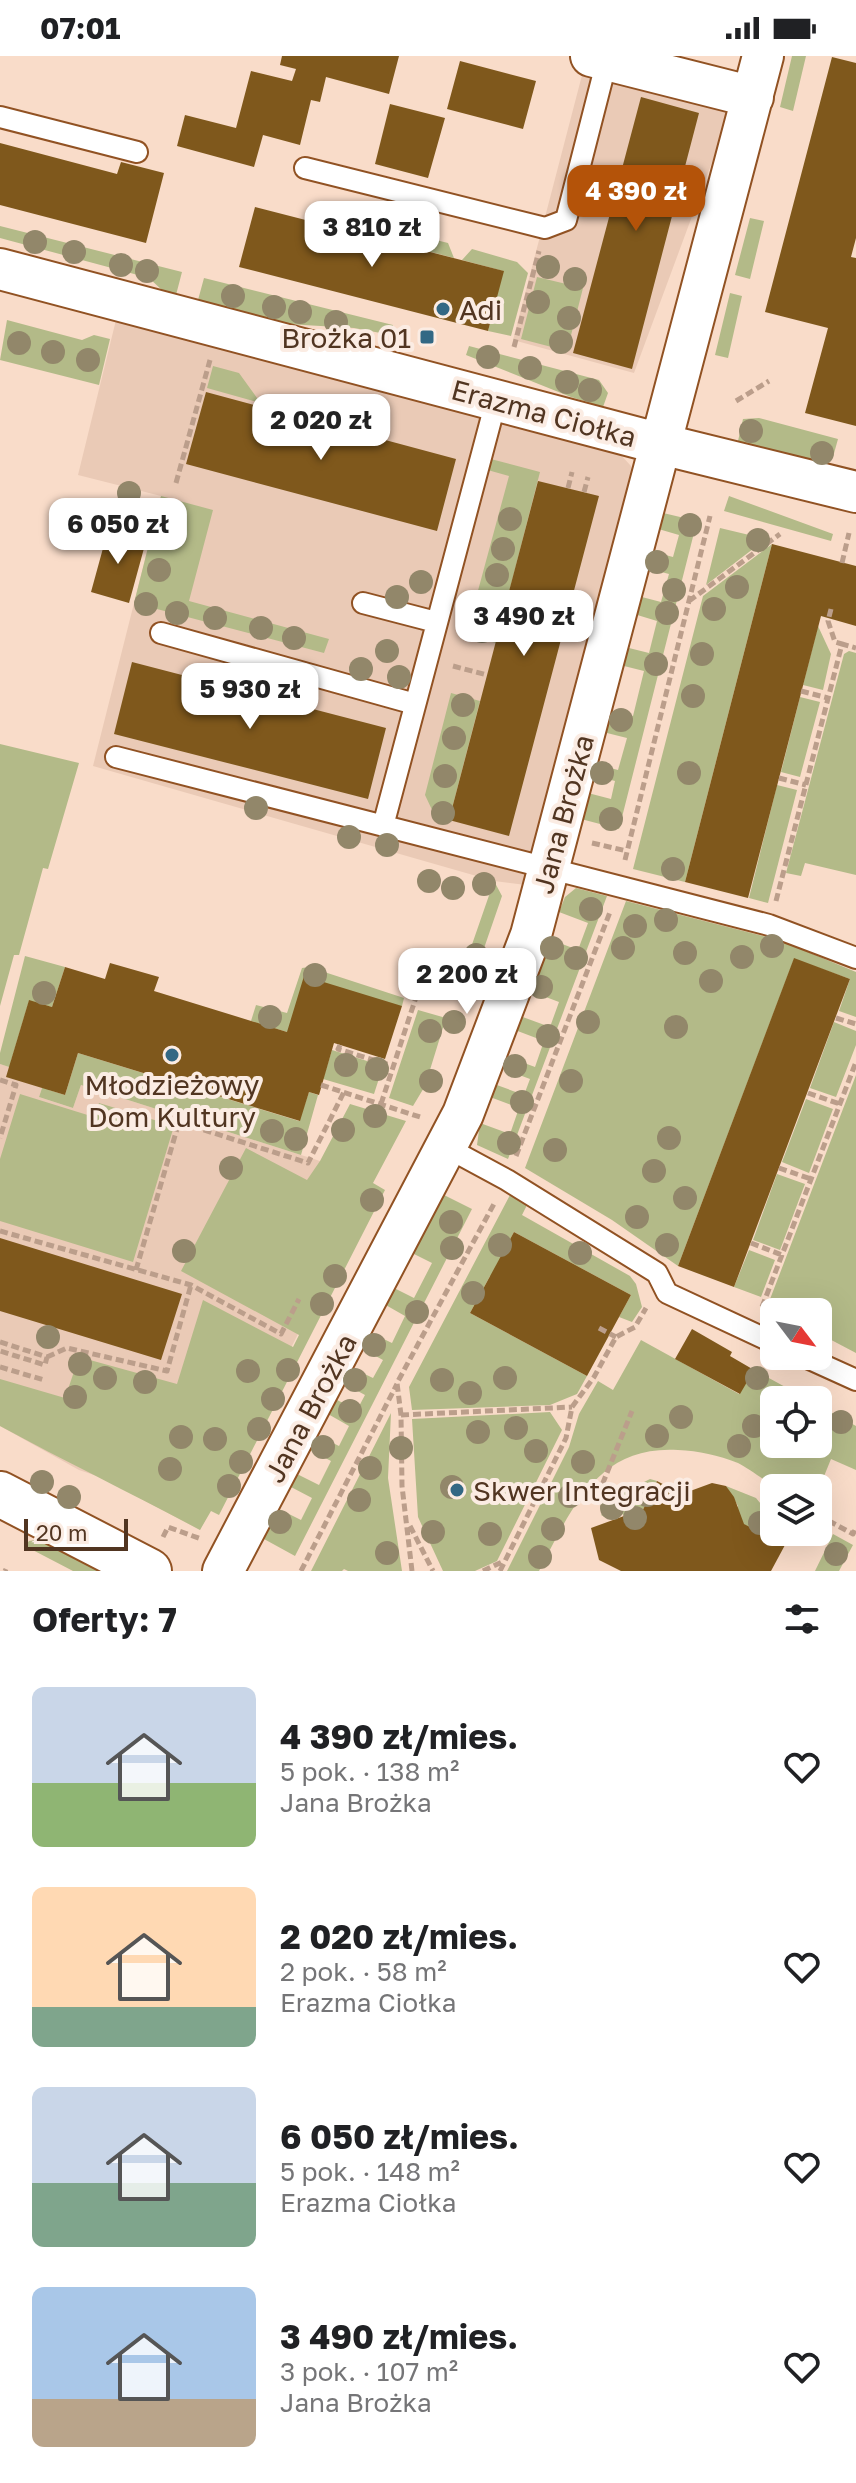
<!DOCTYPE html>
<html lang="pl">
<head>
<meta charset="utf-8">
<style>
	body { margin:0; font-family:"Golos Text",sans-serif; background:#f2f2f2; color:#202124; height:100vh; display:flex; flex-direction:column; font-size:30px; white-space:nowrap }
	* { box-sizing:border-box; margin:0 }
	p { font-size:26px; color:#757577 }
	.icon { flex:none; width:44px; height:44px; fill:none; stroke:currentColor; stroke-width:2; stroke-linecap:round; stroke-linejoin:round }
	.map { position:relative; height:1515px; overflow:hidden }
	.details { display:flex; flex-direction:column; background:#fff; flex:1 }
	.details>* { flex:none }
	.needle { width:52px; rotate:122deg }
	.tools { position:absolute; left:760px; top:1242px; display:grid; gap:16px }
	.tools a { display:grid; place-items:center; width:72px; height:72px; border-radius:12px; background:#fff; box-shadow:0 8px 32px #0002; font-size:40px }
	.scale { position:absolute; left:24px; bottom:20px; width:104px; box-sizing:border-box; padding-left:8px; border:4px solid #513521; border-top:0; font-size:22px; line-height:28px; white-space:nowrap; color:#513521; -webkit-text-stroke:6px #fbece3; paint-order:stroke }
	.price { position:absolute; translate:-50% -68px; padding:0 18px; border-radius:16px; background:#fff; color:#222; font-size:26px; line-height:52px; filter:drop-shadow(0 2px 4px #0008) }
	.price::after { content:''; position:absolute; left:50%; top:48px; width:24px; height:18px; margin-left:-12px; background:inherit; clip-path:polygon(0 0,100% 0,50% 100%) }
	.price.active { background:#b45309; color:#fff }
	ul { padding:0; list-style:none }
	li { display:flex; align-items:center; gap:24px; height:200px; padding:0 32px }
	li span { display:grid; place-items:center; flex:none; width:224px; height:160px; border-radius:12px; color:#555 }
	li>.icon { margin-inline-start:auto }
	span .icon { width:96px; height:96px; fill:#fffc; stroke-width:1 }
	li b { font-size:34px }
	h2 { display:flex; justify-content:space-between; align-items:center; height:96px; padding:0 32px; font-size:34px }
	.status { display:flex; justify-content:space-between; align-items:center; height:56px; padding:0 40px; background:#fff; direction:ltr }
	.status svg { height:22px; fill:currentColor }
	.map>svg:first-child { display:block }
</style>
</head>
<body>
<div class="status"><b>07:01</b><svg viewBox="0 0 49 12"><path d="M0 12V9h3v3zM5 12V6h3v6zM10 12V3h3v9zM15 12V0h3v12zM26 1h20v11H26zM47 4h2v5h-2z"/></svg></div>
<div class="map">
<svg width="856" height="1515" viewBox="0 0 856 1515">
	<rect width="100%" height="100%" fill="#f9dcc9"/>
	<path fill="#eacab6" d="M587,0L741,28L634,317L513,284Z
		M116,264L619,397L631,410L636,426L526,829L494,825L93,710L161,440L78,419Z
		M0,1008L45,1023L39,1041L73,1052L81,1029L320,1105L373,1128L200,1474L100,1421L79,1414L0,1370Z"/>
	<path fill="#b3ba88" d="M792,0H806L793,55L780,51Z
		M750,162L764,165L750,223L735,219Z
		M0,170L182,216L176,239L163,235L149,222L0,182Z
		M400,175L448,187L454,202L389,185Z
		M472,193L517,206L528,217L511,280L488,275L503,215L462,204Z
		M537,221L583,232L567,295L521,283Z
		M204,222L393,269L391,279L354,272L287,268L198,244Z
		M730,237L742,240L728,302L715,299Z
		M7,264L82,284L94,279L110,283L99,329L0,304Z
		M469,290L599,324L608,337L603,351L571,341L466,299Z
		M213,310L239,317L257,342L312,357L311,361L207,332Z
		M759,362L838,383L833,401L825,408L738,385L743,363Z
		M487,402L540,416L496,587L466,579L509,420L484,413Z
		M161,440L213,454L189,545L329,583L324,597L134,547Z
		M729,440L833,478L831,485L724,455Z
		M659,456L697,465L619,773L581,763L588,737L611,743L615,725L592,719L595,708L618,714L627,682L603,676L609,654L633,660L644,615L620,609L625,591L649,597L657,565L634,558L638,540L661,546L669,518L646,512L650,495L673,501L679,479L655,472Z
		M720,472L766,483L706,529Z
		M772,488L685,826L633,813L703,540Z
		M818,570L831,598L823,634L803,629Z
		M849,595L856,597V819L805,807L801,820L786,817L844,598Z
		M451,637L480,645L449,764L433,756L425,739Z
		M800,641L820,646L800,721L781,716Z
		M0,688L79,707L48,813L43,812L19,899H14L0,950Z
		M777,729L797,734L768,847L749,842Z
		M494,825L502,840L471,930L459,926Z
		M576,832L607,840L508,1103L477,1089L480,1067L510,1078L519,1052L490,1041L494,1028L524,1039L530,1023L501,1012L505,1000L535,1011L544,985L515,974L520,960L550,971L559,946L530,935L549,883L578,894L588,867L559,856L565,841Z
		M626,845L779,884L856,916V961L839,955L850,923L794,903L678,1210L612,1164L525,1112Z
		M25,900L65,911L52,951L29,945L11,1005L54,1018L49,1034L65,1039L78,997L299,1065L309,1036L318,1039L301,1099L81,1029L73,1052L39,1041L45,1023L0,1008V997Z
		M309,911L404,942L402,950L287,976L251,965L256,949L287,957L302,912Z
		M418,954L446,962L425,1030L413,1050L389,1042Z
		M834,966L856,975V989L836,1041L810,1032Z
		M332,994L383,1010L374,1038L323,1023Z
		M856,1019V1297L818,1277V1256H776L767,1251Z
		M20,1038L94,1061L99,1047L174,1070L133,1206L0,1165V1103Z
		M806,1043L833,1053L809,1117L782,1106Z
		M350,1048L406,1065L373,1127L385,1134L219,1459L211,1455L200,1474C133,1438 66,1406 0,1370V1323L65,1342L79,1301L177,1328L203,1244L293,1291L299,1279L181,1215L246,1092L307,1124L320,1105Z
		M777,1118L805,1128L780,1194L753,1184Z
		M440,1137L472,1153L295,1500L264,1483L279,1453L301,1464L312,1442L291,1431L297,1418L319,1429L331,1405L310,1394L317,1379L339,1390L349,1370L328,1358L335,1343L357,1354L365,1339L343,1327L352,1312L373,1322L383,1304L361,1292L369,1276L392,1287L405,1260L384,1248L392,1231L414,1242L432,1207L410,1196Z
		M510,1139L527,1149L522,1159L630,1220L636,1228L642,1251L632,1266L619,1261L631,1239L514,1176L496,1210L511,1219L490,1220L470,1257L587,1320L577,1338L550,1349L412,1354L409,1331Z
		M749,1194L775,1204L761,1241L734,1231Z
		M641,1284L739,1338L754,1314L809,1344H774V1388H818V1349L856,1370V1414L831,1403L818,1435V1432C807,1432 792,1435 781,1432C771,1430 750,1413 738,1407C718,1399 699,1395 678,1394C597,1389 571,1454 539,1515H507L569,1391L579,1358L598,1325L613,1334Z
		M550,1356L562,1374L497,1505L475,1515H443L418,1461L412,1363Z
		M391,1357L388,1422L402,1515H348L344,1513L342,1515H311Z
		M650,1423L657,1425L637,1466L620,1457L609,1463L601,1459L620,1438Z
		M726,1430L756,1442L774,1464V1476H779L785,1489L731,1462L738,1450Z
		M833,1478L853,1489L839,1515H815Z
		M41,1483L102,1515H73L25,1490L29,1485Z"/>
	<path fill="#7f581c" d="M282,0H399L389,38L326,21L320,46L311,44L300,89L263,79L254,111L177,90L185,59L236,72L251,15L292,25L296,13L280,9Z
		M832,1L856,7V182L851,201L856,202V370L805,357L828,272L765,256Z
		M460,5L536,25L523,73L447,53Z
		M641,41L699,57L632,313L573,297Z
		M390,48L445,62L428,122L375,108Z
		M0,87L117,118L121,106L164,117L146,187L0,149Z
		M255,151L504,215L488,275L239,211Z
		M206,336L456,403L437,475L186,408Z
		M538,425L599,440L509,780L449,764Z
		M108,474L146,485L129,547L91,536Z
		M772,488L856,510V570L821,560L748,842L685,826Z
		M132,606L386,672L368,743L114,678Z
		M794,902L850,923L734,1231L678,1210Z
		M110,907L159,921L154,935L287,976L304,920L402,950L385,1003L334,987L319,1039L309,1036L300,1065L78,997L65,1039L6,1021L29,944L52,951L65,911L105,923Z
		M514,1176L631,1239L587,1320L470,1257Z
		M0,1182L182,1238L161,1304L0,1255Z
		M692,1273L732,1296L730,1300L754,1314L740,1338L675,1303Z
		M657,1425L682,1438L712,1427L726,1430L734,1441L744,1468L785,1489L771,1515H621L599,1504L591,1472L624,1460L637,1466Z"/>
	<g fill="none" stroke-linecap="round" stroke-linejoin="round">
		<defs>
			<path id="lane" d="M0,61L137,96
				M305,112L545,172L566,164L607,4
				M363,547L436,566
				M161,577L415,648
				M116,701L769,869L856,902
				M383,770L496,345
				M446,1091L507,1124L657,1217L667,1237L774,1287
				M803,1300L856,1324"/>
			<path id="street" d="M591,0L753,41
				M0,213L661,388L856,436
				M223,1515L463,1058L531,879L763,0"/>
			<path id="secondary" d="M0,1438L149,1515"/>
		</defs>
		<use href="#lane" stroke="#915223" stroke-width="24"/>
		<use href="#street" stroke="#915223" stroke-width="44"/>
		<use href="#secondary" stroke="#915223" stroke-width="48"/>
		<path stroke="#bb9e8b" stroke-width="5" stroke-dasharray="8 4" stroke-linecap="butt" d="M514,291L539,195
			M736,345L769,325
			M176,427L210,304
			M568,432L572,416
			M584,436L588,421
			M842,507L849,477
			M689,545L780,478
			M831,553L828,565L835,586L842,588
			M453,610L487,619
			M801,635L828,642
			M779,722L806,729
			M592,787L627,795
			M625,804L710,460
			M776,845L842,588L856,592
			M836,962L856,968
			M340,989L338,993L393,1010
			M0,1024L16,1029L0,1082
			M321,1029L420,1061
			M808,1037L840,1048
			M381,1048L418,935
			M516,1100L610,856
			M779,1112L811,1123
			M0,1175L191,1229L281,1278L299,1243
			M751,1187L782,1199
			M136,1214L179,1066L308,1107L344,1036
			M762,1251L856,1006
			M599,1272L616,1281
			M0,1286L47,1301L45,1309L0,1295
			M47,1301L67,1292L167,1315L191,1229
			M0,1311L44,1324
			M401,1359L572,1351
			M598,1439L632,1355
			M818,1459L853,1478L856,1472
			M410,1470L433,1515
			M163,1481L168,1471L201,1483
			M5,1515L6,1513
			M301,1515L397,1328
			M412,1515L402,1430L401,1359L397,1327L495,1146
			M483,1515L504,1505
			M500,1515L566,1382L572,1351L594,1321L616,1281L635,1271L646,1252"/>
		<use href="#lane" stroke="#fff" stroke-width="20"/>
		<use href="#street" stroke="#fff" stroke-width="40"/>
		<use href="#secondary" stroke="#fff" stroke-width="44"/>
	</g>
	<g fill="#92876a">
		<circle cx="35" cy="186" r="12"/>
		<circle cx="74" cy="196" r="12"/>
		<circle cx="121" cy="209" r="12"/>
		<circle cx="548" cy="211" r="12"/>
		<circle cx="147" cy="215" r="12"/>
		<circle cx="575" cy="223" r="12"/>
		<circle cx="233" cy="240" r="12"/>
		<circle cx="538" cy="246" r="12"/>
		<circle cx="274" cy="251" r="12"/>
		<circle cx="300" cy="256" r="12"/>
		<circle cx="569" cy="262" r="12"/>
		<circle cx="336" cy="266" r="12"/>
		<circle cx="561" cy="286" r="12"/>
		<circle cx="19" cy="287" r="12"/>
		<circle cx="53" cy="296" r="12"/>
		<circle cx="488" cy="301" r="12"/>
		<circle cx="88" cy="304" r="12"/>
		<circle cx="530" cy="312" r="12"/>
		<circle cx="567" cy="326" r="12"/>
		<circle cx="590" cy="334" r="12"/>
		<circle cx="751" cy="375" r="12"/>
		<circle cx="822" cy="397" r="12"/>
		<circle cx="129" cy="437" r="12"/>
		<circle cx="510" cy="463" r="12"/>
		<circle cx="690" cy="469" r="12"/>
		<circle cx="758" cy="484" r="12"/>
		<circle cx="503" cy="493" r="12"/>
		<circle cx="657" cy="506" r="12"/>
		<circle cx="159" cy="514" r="12"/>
		<circle cx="497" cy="519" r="12"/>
		<circle cx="421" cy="526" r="12"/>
		<circle cx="737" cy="531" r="12"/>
		<circle cx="674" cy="534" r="12"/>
		<circle cx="397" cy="541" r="12"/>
		<circle cx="146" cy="548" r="12"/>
		<circle cx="490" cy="548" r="12"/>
		<circle cx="714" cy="553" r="12"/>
		<circle cx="177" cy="557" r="12"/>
		<circle cx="667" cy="557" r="12"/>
		<circle cx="215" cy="562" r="12"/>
		<circle cx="261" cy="572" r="12"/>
		<circle cx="482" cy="575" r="12"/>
		<circle cx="294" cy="582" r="12"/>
		<circle cx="387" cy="595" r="12"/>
		<circle cx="702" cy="598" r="12"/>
		<circle cx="656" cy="608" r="12"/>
		<circle cx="361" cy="613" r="12"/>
		<circle cx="399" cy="621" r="12"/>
		<circle cx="693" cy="640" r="12"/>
		<circle cx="463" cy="649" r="12"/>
		<circle cx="621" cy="664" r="12"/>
		<circle cx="454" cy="682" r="12"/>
		<circle cx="602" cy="717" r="12"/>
		<circle cx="689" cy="717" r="12"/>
		<circle cx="445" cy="720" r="12"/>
		<circle cx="256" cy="752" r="12"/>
		<circle cx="443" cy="757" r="12"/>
		<circle cx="611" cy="763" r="12"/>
		<circle cx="349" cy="781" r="12"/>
		<circle cx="387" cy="789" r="12"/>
		<circle cx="673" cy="813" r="12"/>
		<circle cx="429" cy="825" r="12"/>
		<circle cx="484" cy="828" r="12"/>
		<circle cx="453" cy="832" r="12"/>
		<circle cx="591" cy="853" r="12"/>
		<circle cx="666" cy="864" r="12"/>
		<circle cx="635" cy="870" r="12"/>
		<circle cx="772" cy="890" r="12"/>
		<circle cx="552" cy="892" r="12"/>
		<circle cx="623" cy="892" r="12"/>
		<circle cx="685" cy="897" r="12"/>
		<circle cx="476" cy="899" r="12"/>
		<circle cx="742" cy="901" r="12"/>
		<circle cx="576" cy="902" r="12"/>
		<circle cx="315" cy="919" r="12"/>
		<circle cx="467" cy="922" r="12"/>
		<circle cx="711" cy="925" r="12"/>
		<circle cx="541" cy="931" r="12"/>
		<circle cx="44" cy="937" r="12"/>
		<circle cx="270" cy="961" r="12"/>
		<circle cx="454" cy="966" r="12"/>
		<circle cx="588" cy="966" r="12"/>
		<circle cx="676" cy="971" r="12"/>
		<circle cx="430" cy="975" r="12"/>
		<circle cx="548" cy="980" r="12"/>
		<circle cx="346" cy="1009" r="12"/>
		<circle cx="515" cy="1010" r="12"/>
		<circle cx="377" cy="1013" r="12"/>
		<circle cx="431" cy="1025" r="12"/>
		<circle cx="571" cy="1025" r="12"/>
		<circle cx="522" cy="1046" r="12"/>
		<circle cx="375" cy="1060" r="12"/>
		<circle cx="343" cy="1074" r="12"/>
		<circle cx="272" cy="1075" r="12"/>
		<circle cx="669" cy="1082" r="12"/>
		<circle cx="296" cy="1083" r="12"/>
		<circle cx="509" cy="1087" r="12"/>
		<circle cx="555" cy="1094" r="12"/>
		<circle cx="231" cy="1112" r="12"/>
		<circle cx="654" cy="1115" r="12"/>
		<circle cx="685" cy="1142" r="12"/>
		<circle cx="372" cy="1144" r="12"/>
		<circle cx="637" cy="1161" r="12"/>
		<circle cx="451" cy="1166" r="12"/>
		<circle cx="500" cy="1189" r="12"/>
		<circle cx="667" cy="1189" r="12"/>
		<circle cx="452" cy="1192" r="12"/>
		<circle cx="184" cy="1195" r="12"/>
		<circle cx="580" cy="1197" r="12"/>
		<circle cx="335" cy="1220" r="12"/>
		<circle cx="473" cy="1237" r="12"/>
		<circle cx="322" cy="1248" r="12"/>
		<circle cx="417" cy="1256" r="12"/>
		<circle cx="48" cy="1281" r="12"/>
		<circle cx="374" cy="1289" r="12"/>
		<circle cx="80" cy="1308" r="12"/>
		<circle cx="288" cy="1314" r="12"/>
		<circle cx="248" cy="1315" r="12"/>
		<circle cx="105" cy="1322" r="12"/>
		<circle cx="505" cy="1322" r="12"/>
		<circle cx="757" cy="1322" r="12"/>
		<circle cx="355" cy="1324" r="12"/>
		<circle cx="442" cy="1324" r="12"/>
		<circle cx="145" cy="1326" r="12"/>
		<circle cx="470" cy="1337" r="12"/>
		<circle cx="75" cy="1341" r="12"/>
		<circle cx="273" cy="1343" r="12"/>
		<circle cx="350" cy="1355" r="12"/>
		<circle cx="681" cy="1361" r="12"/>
		<circle cx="841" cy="1366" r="12"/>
		<circle cx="754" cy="1370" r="12"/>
		<circle cx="516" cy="1372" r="12"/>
		<circle cx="259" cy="1373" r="12"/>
		<circle cx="478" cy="1376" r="12"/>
		<circle cx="657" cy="1380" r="12"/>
		<circle cx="181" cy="1381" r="12"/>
		<circle cx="215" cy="1383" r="12"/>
		<circle cx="739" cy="1390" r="12"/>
		<circle cx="323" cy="1391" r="12"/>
		<circle cx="401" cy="1392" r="12"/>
		<circle cx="536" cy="1395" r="12"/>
		<circle cx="241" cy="1406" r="12"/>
		<circle cx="583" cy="1406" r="12"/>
		<circle cx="370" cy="1412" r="12"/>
		<circle cx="170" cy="1413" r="12"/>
		<circle cx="42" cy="1426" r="12"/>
		<circle cx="229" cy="1430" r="12"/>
		<circle cx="452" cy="1431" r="12"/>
		<circle cx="647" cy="1439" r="12"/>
		<circle cx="570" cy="1440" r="12"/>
		<circle cx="69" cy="1441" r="12"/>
		<circle cx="359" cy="1444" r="12"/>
		<circle cx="612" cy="1452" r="12"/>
		<circle cx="635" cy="1462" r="12"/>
		<circle cx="280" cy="1466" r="12"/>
		<circle cx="760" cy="1467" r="12"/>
		<circle cx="553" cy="1473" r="12"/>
		<circle cx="433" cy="1476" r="12"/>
		<circle cx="490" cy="1478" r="12"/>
		<circle cx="387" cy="1497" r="12"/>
		<circle cx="836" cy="1498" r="12"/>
		<circle cx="540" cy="1501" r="12"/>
	</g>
	<g fill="#336884" stroke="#fbece3" stroke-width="3">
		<circle cx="443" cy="253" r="8"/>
		<rect x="419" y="273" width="16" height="16" rx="4"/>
		<circle cx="172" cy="999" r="8"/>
		<circle cx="457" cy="1434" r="8"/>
	</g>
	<g text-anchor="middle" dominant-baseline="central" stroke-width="8" stroke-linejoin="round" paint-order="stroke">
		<g font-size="28" fill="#513521" stroke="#fbece3" text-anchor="start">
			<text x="459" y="253">Adi</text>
			<text x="411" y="281" text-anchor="end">Brożka 01</text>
			<text x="172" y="1028" text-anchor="middle">Młodzieżowy<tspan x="172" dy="32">Dom Kultury</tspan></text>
			<text x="473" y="1434">Skwer Integracji</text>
		</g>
		<g font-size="28" fill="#513521" stroke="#fbece3">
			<text transform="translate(544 357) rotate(15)">Erazma Ciołka</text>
			<text transform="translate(563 758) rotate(-75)">Jana Brożka</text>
			<text transform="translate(310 1352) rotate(-62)">Jana Brożka</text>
		</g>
	</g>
</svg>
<div class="tools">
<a><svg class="needle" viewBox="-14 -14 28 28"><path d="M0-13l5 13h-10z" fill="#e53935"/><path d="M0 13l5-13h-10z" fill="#757577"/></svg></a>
<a><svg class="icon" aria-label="locate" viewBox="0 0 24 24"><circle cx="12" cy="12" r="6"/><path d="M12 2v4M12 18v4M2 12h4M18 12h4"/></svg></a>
<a><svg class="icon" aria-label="layers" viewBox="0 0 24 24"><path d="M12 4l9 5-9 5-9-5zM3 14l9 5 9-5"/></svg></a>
</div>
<div class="scale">20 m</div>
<b class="price active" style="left:636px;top:177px">4 390 zł</b>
<b class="price" style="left:372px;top:213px">3 810 zł</b>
<b class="price" style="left:321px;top:406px">2 020 zł</b>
<b class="price" style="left:118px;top:510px">6 050 zł</b>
<b class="price" style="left:524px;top:602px">3 490 zł</b>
<b class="price" style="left:250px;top:675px">5 930 zł</b>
<b class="price" style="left:467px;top:960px">2 200 zł</b>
</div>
<section class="details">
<h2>Oferty: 7<svg class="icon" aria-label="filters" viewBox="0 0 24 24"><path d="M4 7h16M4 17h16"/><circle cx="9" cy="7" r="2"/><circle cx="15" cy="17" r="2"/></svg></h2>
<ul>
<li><span style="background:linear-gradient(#c9d6e8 60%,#8fb573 0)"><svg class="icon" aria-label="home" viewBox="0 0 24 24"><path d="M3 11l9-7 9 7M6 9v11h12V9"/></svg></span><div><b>4 390 zł/mies.</b><p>5 pok. · 138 m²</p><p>Jana Brożka</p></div><svg class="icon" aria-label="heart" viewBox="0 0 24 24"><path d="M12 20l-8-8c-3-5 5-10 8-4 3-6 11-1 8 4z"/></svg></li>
<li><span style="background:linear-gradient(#ffd9b3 75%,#7fa58c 0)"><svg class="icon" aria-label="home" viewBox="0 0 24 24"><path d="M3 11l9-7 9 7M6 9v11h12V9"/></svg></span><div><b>2 020 zł/mies.</b><p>2 pok. · 58 m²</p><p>Erazma Ciołka</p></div><svg class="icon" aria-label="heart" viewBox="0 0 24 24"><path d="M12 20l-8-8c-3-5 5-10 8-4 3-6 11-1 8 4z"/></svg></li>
<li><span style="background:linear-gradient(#c9d6e8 60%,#7fa58c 0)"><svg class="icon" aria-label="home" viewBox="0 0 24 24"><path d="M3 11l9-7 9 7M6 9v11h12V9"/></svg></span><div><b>6 050 zł/mies.</b><p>5 pok. · 148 m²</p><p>Erazma Ciołka</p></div><svg class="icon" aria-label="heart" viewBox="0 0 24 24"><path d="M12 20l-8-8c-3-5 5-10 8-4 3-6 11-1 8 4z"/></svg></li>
<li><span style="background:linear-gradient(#a9c7e8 70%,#b9a48a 0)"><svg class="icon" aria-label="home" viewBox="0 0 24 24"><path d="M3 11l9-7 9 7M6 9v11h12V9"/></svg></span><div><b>3 490 zł/mies.</b><p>3 pok. · 107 m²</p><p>Jana Brożka</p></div><svg class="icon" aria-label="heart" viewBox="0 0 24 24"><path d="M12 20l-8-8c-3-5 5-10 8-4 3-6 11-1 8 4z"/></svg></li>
</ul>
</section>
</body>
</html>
